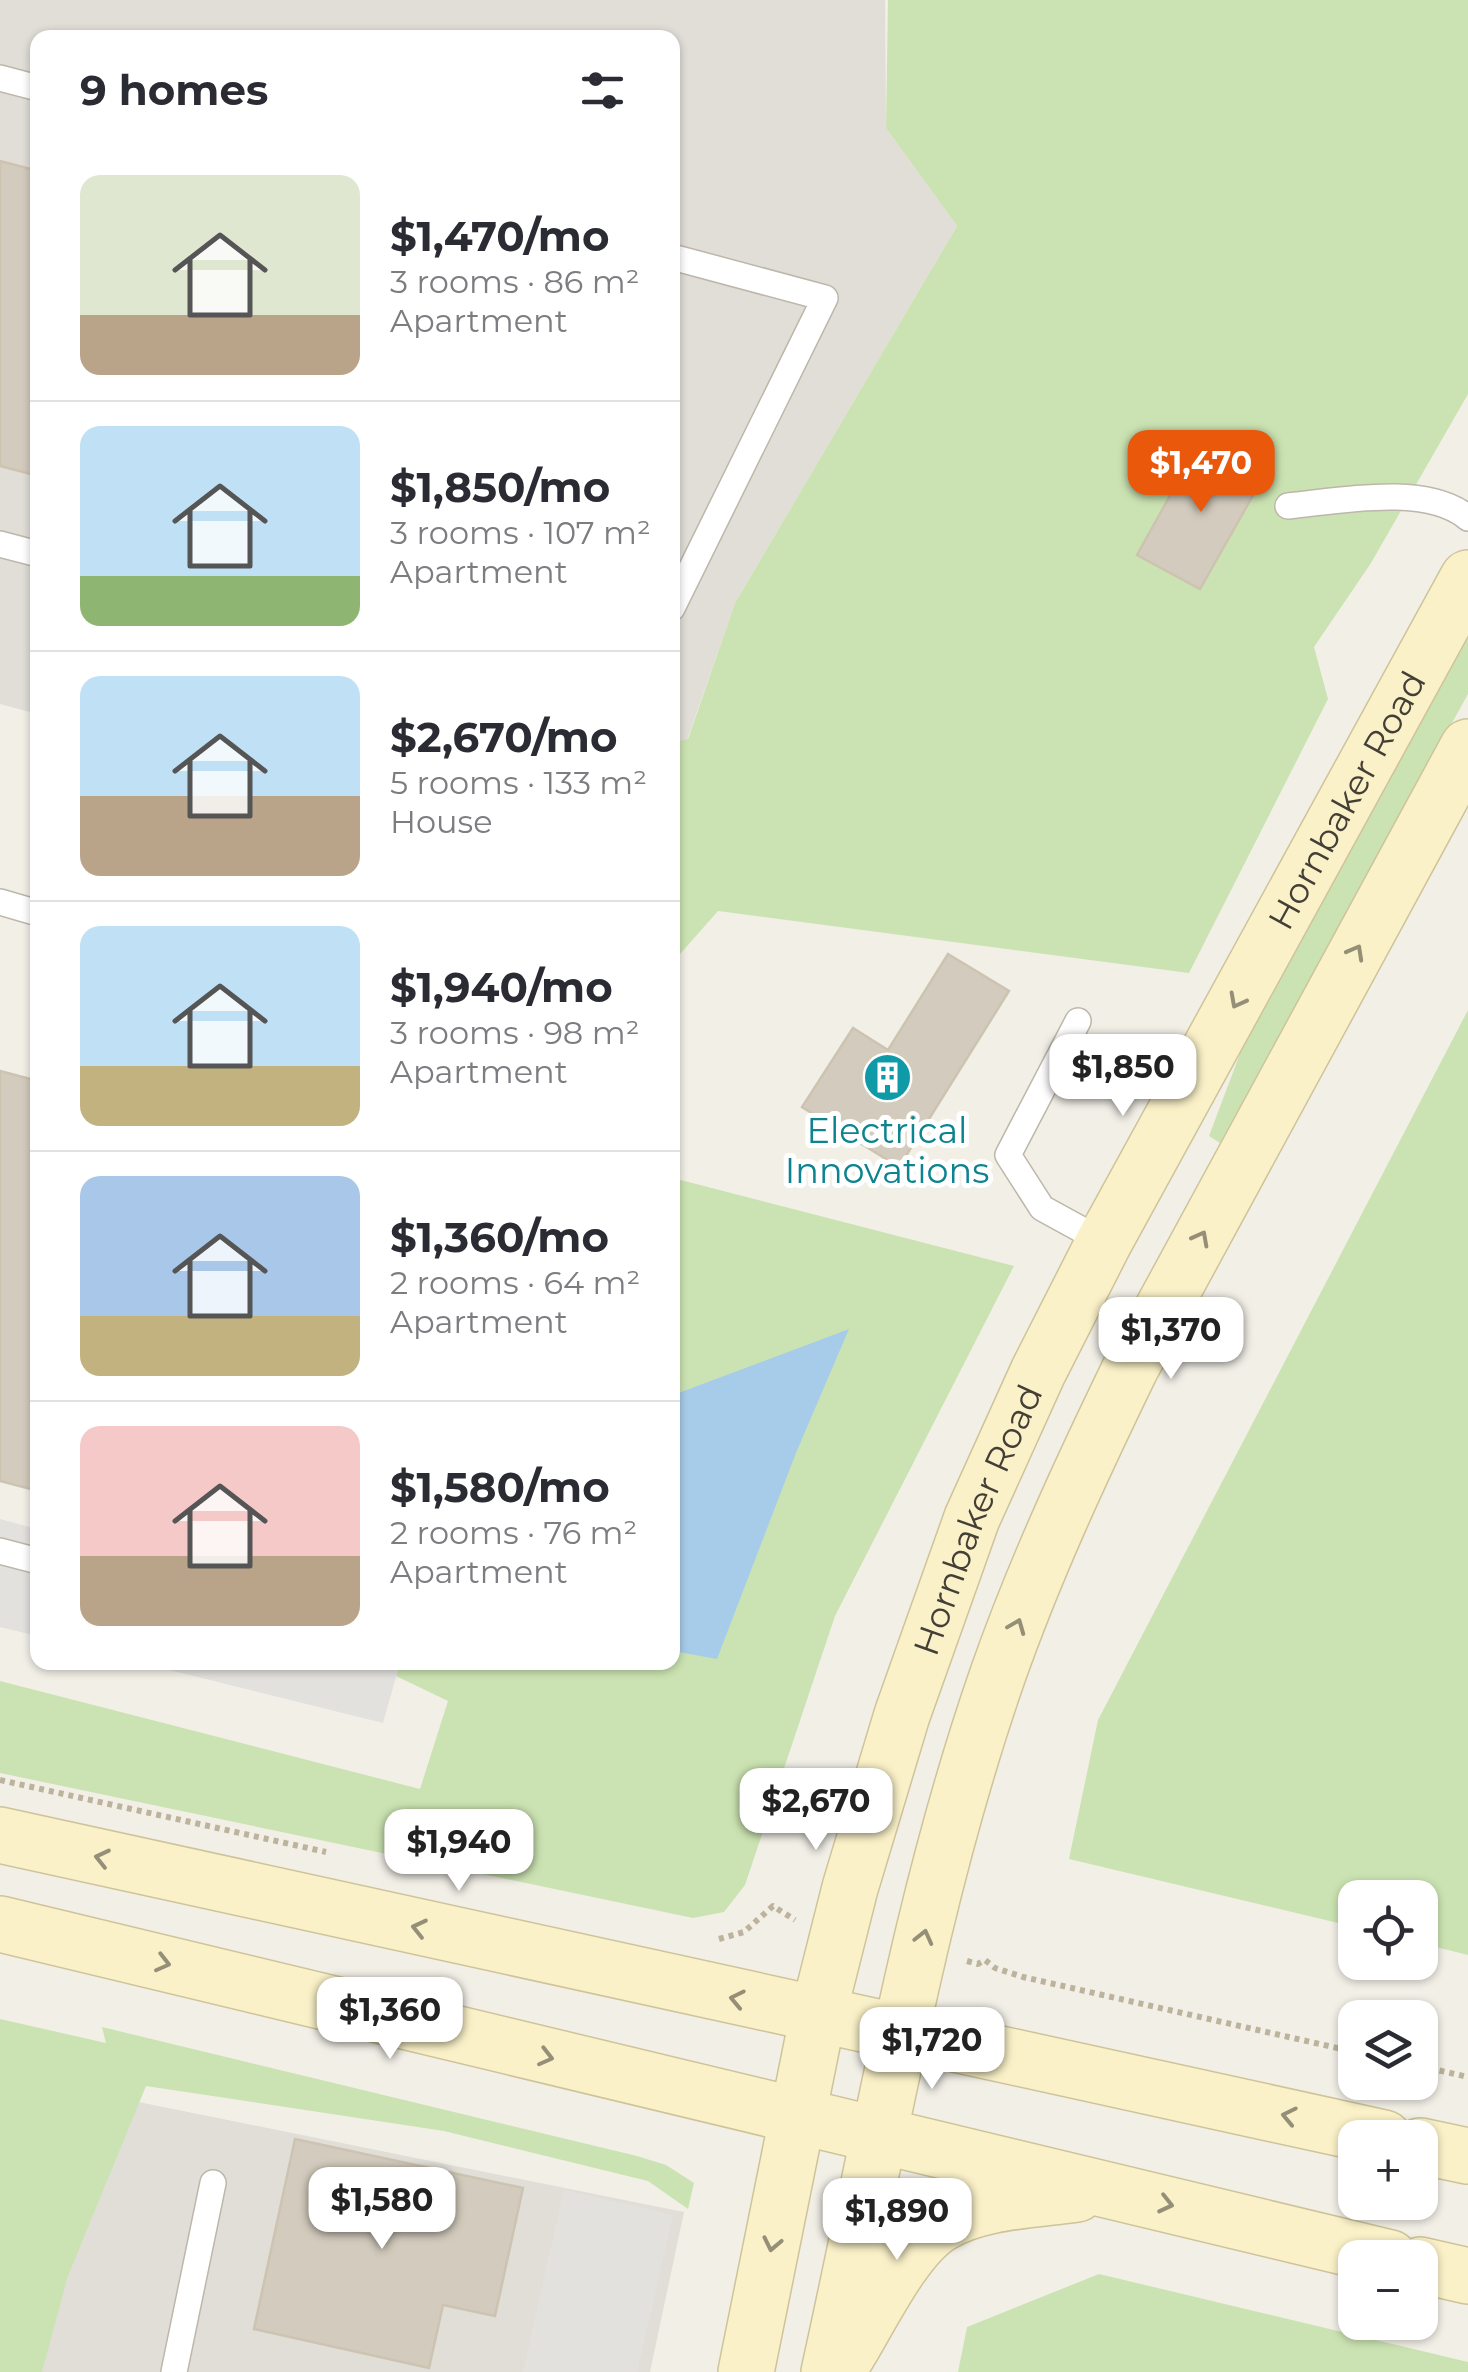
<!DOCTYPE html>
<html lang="en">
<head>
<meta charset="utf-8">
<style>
	body { margin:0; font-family:Montserrat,sans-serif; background:#f7f7f7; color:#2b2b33; height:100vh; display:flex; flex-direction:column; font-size:38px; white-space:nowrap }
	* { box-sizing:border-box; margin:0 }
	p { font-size:32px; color:#7c7c81 }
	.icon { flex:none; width:55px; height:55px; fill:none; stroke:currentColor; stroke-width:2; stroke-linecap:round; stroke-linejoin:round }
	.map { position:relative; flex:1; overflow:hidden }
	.side { position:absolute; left:30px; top:30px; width:650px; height:1640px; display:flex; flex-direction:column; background:#fff; border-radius:20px; box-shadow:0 2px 8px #0004 }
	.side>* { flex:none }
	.buttons { position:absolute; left:1338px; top:1880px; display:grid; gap:20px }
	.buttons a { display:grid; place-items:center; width:100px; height:100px; border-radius:20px; background:#fff; box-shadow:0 2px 8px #0004; font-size:50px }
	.price { position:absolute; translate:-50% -85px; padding:0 22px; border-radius:20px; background:#fff; color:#222; font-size:32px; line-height:65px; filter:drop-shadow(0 2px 5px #0008) }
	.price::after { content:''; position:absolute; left:50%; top:60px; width:30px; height:22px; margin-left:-15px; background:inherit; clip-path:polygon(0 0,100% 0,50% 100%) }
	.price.active { background:#ea580c; color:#fff }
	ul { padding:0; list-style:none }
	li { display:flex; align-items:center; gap:30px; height:250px; padding:0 50px }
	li+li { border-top:2px solid #e1e1e2 }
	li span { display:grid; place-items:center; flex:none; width:280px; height:200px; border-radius:20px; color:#555 }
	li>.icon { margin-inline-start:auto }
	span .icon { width:120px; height:120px; fill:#fffc; stroke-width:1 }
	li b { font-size:42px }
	h2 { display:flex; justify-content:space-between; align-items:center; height:120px; padding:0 50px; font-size:42px }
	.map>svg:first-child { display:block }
</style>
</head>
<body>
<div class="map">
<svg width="1468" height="2372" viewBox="0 0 1468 2372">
	<rect width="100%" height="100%" fill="#f2efe7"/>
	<path fill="#e1ded8" d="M0,0H885L886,128L957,226L735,603L687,740L673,743L672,38H38L37,714L0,704Z
		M0,2074L684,2212L650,2372H0Z"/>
	<path fill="#cbe3b2" d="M888,0H1468V394L1371,563L1314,647L1328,699L1189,973L718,911L673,962V743L688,739L735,603L957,226L886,128Z
		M1468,624V694L1220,1143L1209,1136L1249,1030Z
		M1468,1010V1955L1420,1943V1898H1355V1927L1069,1859L1098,1720Z
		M673,1178L1014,1266L835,1616L745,1885L724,1912L693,1918L0,1773V1681L420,1789L448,1701L396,1676L400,1663L672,1662Z
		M0,2019L106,2043L102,2027L637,2156L666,2165L694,2183L688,2209L648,2181L444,2131L146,2086L68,2276L42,2372H0Z
		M1099,2274L1468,2362V2372H958L967,2327Z"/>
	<path fill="#e3e1de" d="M0,1519L37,1529V1636L0,1627Z
		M141,1663L400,1662V1663L383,1723Z
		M564,2190L673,2215L637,2372H523Z"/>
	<path fill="#a7ccea" d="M849,1329L796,1453L717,1659L673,1651V1395Z"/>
	<path fill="#d3cbbd" stroke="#cdc3b1" stroke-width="2.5" d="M0,161L38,171V476L0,466Z
		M1201,440L1264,476L1200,589L1137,555Z
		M948,954L1009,991L899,1167L802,1107L853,1028L888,1050Z
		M0,1071L38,1081V1491L0,1481Z
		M295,2139L523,2188L495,2316L443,2305L429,2368L254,2329Z"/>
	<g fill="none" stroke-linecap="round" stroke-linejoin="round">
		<defs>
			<path id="lane" d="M0,78L38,88
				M672,257L825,298L672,608
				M1288,506C1338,501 1427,483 1468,518
				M0,544L38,554
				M0,902L38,913
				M1078,1021L1008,1155L1042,1208L1104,1242
				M0,1551L38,1561
				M174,2372L213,2183"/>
			<g id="secondary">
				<path d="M0,1835L1384,2138"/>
				<path d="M0,1924L1390,2258"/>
				<path d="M1420,2146L1468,2156"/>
				<path d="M1420,2265L1468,2276"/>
				<path d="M846,2357C870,2319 903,2247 941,2224C979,2201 1034,2200 1077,2194"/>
				<path id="s1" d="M746,2372L818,2015L850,1888L902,1715L972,1518L1038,1372L1104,1242L1468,578"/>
				<path d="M829,2372C881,2139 919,1900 998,1674C1035,1569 1082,1468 1130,1369L1468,747"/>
			</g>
		</defs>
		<use href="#lane" stroke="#bdb7aa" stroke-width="28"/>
		<use href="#secondary" stroke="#cec399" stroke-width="58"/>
		<path stroke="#bdb39c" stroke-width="6" stroke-dasharray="5 5" stroke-linecap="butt" d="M0,1780L326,1852
			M719,1939L744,1932L773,1906L795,1920
			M967,1961L978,1964L985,1960L995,1968L1023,1977L1355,2052
			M1420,2066L1468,2077"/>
		<use href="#lane" stroke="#fff" stroke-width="25"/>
		<use href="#secondary" stroke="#faf1c8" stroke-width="55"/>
	</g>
	<defs><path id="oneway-chevron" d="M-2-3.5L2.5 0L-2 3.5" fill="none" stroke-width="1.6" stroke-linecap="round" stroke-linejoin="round" transform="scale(2.5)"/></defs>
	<g stroke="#968f78">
		<use href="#oneway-chevron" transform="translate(1356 952) rotate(-61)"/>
		<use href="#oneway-chevron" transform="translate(1237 1001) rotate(118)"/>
		<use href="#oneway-chevron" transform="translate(1201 1238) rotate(-62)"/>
		<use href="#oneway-chevron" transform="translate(1017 1626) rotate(-68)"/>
		<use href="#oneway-chevron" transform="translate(102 1858) rotate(-167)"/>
		<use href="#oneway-chevron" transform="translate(419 1928) rotate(-167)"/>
		<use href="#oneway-chevron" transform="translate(924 1937) rotate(-76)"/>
		<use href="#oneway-chevron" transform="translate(163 1963) rotate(14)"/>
		<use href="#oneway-chevron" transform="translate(737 1999) rotate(-168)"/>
		<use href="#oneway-chevron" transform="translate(546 2057) rotate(14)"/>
		<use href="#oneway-chevron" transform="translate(1289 2116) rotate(-168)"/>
		<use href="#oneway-chevron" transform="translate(1166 2204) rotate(13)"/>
		<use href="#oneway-chevron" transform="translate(772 2244) rotate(102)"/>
	</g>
	<defs>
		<symbol id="building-disc" viewBox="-11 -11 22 22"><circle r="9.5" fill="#0f9aa8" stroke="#fff"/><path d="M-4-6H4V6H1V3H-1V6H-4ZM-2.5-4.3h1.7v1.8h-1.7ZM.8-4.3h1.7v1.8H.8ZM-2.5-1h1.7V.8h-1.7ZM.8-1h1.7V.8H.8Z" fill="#fff"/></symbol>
	</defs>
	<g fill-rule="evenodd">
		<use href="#building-disc" x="860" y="1050" width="55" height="55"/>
	</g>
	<g text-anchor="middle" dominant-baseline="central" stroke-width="10" stroke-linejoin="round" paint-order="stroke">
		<g font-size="35" fill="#443f36" stroke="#fff">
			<text stroke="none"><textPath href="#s1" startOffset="1695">Hornbaker Road</textPath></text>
			<text stroke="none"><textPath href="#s1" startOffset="885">Hornbaker Road</textPath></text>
		</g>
		<g font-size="35" fill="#0d838f" stroke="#fff">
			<text x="887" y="1130">Electrical<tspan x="887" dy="40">Innovations</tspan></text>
		</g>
	</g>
</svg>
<div class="buttons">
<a><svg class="icon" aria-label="locate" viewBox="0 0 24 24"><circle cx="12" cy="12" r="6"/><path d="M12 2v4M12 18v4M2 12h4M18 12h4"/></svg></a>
<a><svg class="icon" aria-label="layers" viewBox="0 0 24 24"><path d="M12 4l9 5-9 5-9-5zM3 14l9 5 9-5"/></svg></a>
<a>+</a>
<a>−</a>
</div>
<b class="price active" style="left:1201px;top:515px">$1,470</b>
<b class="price" style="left:1123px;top:1119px">$1,850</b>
<b class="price" style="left:1171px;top:1382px">$1,370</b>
<b class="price" style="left:816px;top:1853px">$2,670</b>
<b class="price" style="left:459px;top:1894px">$1,940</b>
<b class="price" style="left:390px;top:2062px">$1,360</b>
<b class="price" style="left:932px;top:2092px">$1,720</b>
<b class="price" style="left:382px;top:2252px">$1,580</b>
<b class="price" style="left:897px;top:2263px">$1,890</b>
<section class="side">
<h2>9 homes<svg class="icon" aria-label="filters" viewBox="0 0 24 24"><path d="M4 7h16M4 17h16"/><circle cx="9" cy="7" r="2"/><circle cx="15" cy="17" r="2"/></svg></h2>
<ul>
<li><span style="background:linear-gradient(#dfe7d0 70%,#b9a48a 0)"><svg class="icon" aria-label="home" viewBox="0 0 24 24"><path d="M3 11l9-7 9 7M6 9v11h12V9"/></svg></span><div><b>$1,470/mo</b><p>3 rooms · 86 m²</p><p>Apartment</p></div></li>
<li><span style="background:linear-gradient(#bfe0f5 75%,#8fb573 0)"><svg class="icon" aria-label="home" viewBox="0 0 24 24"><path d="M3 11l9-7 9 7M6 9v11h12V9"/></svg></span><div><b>$1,850/mo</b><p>3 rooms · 107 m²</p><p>Apartment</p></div></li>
<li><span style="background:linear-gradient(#bfe0f5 60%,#b9a48a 0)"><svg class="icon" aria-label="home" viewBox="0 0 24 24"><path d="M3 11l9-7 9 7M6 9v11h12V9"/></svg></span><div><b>$2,670/mo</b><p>5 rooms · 133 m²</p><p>House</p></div></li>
<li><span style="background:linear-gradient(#bfe0f5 70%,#c2b280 0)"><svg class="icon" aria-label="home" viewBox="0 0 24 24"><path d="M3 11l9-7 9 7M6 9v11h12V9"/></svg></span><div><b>$1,940/mo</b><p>3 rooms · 98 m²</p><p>Apartment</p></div></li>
<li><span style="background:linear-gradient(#a9c7e8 70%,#c2b280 0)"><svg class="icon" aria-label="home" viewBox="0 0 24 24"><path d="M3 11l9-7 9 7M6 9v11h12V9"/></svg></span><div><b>$1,360/mo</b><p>2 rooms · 64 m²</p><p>Apartment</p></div></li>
<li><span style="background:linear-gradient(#f6c9c9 65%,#b9a48a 0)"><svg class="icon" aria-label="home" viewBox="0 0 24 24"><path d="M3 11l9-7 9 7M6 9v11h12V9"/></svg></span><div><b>$1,580/mo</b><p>2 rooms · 76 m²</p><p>Apartment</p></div></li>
</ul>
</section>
</div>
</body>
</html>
